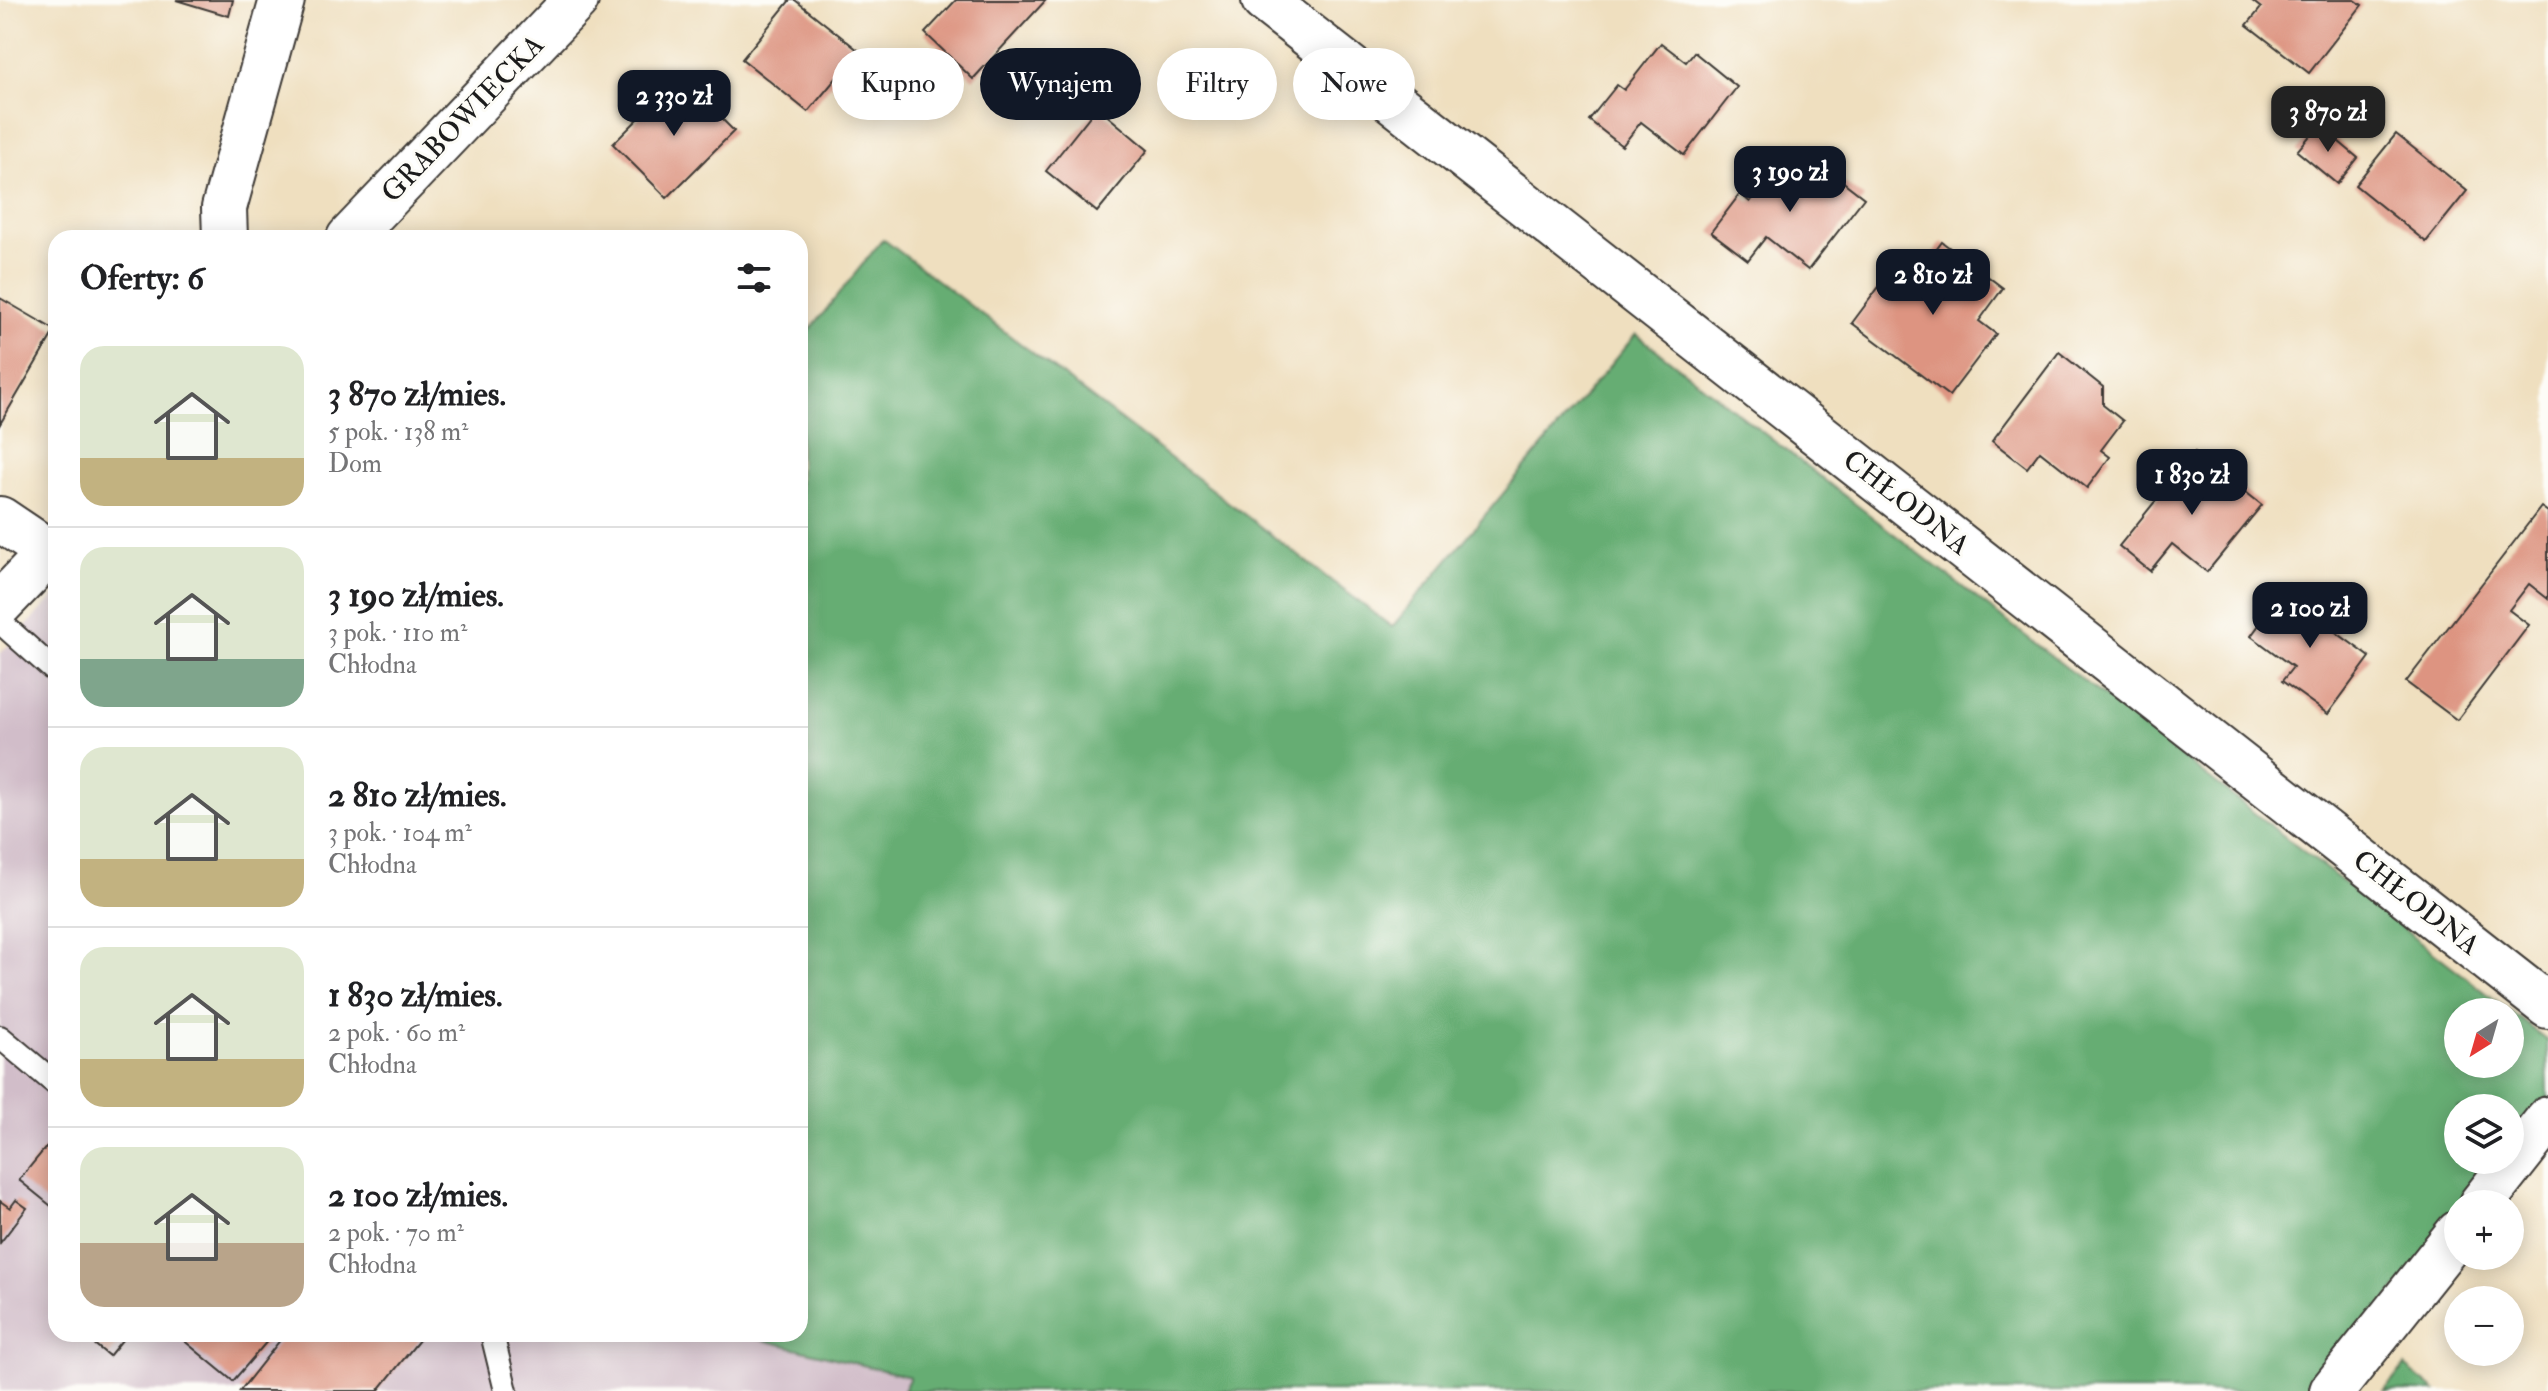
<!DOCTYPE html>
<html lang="pl">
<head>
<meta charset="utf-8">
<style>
	body { margin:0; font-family:"IM FELL Double Pica",serif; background:#f2f2f2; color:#202124; height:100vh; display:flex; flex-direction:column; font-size:30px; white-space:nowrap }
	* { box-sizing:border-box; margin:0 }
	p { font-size:26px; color:#757577 }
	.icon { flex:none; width:44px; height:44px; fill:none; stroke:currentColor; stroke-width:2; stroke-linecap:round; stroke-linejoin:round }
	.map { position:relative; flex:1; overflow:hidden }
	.details { position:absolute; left:48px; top:230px; width:760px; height:1112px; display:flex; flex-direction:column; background:#fff; border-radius:24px; box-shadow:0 4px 20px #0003 }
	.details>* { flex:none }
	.guide { position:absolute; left:832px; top:48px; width:760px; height:72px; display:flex; gap:16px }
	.needle { width:52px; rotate:217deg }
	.fabs { position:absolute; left:2444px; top:998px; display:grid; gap:16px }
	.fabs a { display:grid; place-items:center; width:80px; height:80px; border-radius:50%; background:#fff; box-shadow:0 4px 20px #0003; font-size:40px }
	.price { position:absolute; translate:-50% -68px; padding:0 18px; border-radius:16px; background:#111827; color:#fff; font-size:26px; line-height:52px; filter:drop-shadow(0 2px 4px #0008) }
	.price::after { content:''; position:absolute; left:50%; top:48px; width:24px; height:18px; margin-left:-12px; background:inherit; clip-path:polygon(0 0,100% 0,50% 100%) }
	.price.selected { background:#222; color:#fff }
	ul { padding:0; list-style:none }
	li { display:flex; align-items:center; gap:24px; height:200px; padding:0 32px }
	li+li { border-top:2px solid #e0e0e0 }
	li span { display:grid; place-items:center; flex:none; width:224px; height:160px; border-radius:24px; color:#555 }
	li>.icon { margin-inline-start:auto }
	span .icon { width:96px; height:96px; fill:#fffc; stroke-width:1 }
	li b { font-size:34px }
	h2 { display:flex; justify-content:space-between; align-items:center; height:96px; padding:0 32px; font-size:34px }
	.chip { padding:0 28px; border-radius:36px; background:#fff; box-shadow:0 4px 20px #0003; font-size:28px; line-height:72px }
	.chip.selected { background:#111827; color:#fff }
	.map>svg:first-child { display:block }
</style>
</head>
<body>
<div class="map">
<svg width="2548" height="1391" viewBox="0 0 2548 1391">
	<rect width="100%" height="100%" fill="#fdfcf7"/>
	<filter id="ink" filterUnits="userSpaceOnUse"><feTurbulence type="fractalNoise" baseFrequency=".0125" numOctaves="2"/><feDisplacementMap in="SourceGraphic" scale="16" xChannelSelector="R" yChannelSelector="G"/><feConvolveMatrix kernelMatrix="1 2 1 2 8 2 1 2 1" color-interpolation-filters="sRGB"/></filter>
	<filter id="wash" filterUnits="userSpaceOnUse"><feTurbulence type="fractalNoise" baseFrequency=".006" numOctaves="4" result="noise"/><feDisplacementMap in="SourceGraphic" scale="32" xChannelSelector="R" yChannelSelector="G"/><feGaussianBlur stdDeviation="1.8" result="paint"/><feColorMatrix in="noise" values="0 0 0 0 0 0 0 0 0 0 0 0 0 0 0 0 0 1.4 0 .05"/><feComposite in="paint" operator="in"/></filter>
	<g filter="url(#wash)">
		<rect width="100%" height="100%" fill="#efdfbf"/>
		<path fill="#d1bdc9" d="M56,595V1334H739L911,1377L903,1391H0V654Z"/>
		<path fill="#66ad73" stroke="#416448" stroke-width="2" fill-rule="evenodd" d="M883,239L1392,627L1636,334L2547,1040L2548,1104L2510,1151V1108H2458V1160H2502L2466,1204H2458V1214L2313,1391H903L910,1377L739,1334H800V342ZM2458,1012H2510V1064H2458Z
			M2405,1366L2436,1391H2384Z"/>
		<g id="blocks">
			<path fill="#dd9481" d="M176,0H233L229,16Z
				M790,0H795L859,51L808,112L742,59Z
				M956,0H1046L973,79L925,33Z
				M2251,0H2355L2362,5L2309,73L2247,25L2261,8Z
				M1661,43L1686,62L1694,52L1737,87L1684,155L1641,122L1622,146L1589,120L1617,85L1624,90Z
				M680,77L734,131L667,198L613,144Z
				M1097,107L1148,150L1097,212L1046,171Z
				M2319,125L2358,158L2337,184L2297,151Z
				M2396,134L2467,191L2426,242L2355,185Z
				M1786,156L1811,176L1820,164L1864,198L1808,270L1766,237L1748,260L1711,232L1740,194L1750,202Z
				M1942,242L2003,288L1979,321L1996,334L1949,396L1852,323L1899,260L1918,274Z
				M0,298L55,330L0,424Z
				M2059,352L2103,387V405L2123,421L2101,450L2110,457L2087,488L2040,451L2027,468L1992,441Z
				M2195,452L2262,505L2207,572L2172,544L2150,571L2119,546Z
				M2541,507L2548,512V599L2529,584L2509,610L2529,625L2457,720L2406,682Z
				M2289,584L2322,608L2315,617L2370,657L2328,714L2282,681L2293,667L2251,636Z
				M56,1135V1210L19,1180Z
				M16,1200L27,1208L0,1243V1201L10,1208Z
				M82,1334H127L109,1356Z
				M176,1334H263L269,1339L233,1381Z
				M285,1334H424L378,1391H240Z"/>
		</g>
	</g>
	<g filter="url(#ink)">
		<use href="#blocks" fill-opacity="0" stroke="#3c3934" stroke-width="2"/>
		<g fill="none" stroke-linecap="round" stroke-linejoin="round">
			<defs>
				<path id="service" d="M0,622L56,672
					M0,1037L56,1084
					M492,1334L506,1391"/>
				<path id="minor" d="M1264,0L2548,1006
					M225,238L224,208L282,0
					M349,238L576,0
					M0,519L49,552
					M0,604L56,546
					M2481,1204L2548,1119
					M2332,1391L2458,1233"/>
			</defs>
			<use href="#service" stroke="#3c3934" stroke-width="26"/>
			<use href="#minor" stroke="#3c3934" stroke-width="48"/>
			<use href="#service" stroke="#fff" stroke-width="22"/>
			<use href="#minor" stroke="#fff" stroke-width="44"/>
		</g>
	</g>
	<g text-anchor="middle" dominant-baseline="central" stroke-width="6" stroke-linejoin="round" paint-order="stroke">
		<g font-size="28" fill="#1c1c1c" stroke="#fdfcf7">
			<text transform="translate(463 119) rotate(-46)">GRABOWIECKA</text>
			<text transform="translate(1906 503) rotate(38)">CHŁODNA</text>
			<text transform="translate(2416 903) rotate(38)">CHŁODNA</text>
		</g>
	</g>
</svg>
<div class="fabs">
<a><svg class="needle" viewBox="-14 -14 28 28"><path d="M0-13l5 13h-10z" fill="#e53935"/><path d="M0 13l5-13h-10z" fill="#757577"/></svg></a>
<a><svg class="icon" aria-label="layers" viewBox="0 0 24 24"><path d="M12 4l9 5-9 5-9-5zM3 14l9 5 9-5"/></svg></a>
<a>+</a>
<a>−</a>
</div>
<b class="price" style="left:674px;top:138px">2 330 zł</b>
<b class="price selected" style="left:2328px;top:154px">3 870 zł</b>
<b class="price" style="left:1790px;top:214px">3 190 zł</b>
<b class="price" style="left:1933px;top:317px">2 810 zł</b>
<b class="price" style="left:2192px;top:517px">1 830 zł</b>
<b class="price" style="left:2310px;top:650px">2 100 zł</b>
<div class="guide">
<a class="chip">Kupno</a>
<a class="chip selected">Wynajem</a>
<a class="chip">Filtry</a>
<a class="chip">Nowe</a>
</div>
<section class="details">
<h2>Oferty: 6<svg class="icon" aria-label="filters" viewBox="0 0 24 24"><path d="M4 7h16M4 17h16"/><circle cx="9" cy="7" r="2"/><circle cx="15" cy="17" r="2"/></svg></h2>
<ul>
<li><span style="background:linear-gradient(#dfe7d0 70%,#c2b280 0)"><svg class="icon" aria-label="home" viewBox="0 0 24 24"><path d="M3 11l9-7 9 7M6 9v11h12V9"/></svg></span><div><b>3 870 zł/mies.</b><p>5 pok. · 138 m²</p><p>Dom</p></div></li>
<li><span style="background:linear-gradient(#dfe7d0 70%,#7fa58c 0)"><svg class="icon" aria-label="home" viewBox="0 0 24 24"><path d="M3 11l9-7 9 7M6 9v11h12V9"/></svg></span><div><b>3 190 zł/mies.</b><p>3 pok. · 110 m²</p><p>Chłodna</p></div></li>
<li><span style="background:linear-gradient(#dfe7d0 70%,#c2b280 0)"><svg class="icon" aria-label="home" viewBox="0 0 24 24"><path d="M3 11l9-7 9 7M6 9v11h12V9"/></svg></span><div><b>2 810 zł/mies.</b><p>3 pok. · 104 m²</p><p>Chłodna</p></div></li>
<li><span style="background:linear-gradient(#dfe7d0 70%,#c2b280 0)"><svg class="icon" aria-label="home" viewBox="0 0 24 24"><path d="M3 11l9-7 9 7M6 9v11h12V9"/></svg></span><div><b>1 830 zł/mies.</b><p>2 pok. · 60 m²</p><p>Chłodna</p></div></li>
<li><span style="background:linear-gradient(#dfe7d0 60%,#b9a48a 0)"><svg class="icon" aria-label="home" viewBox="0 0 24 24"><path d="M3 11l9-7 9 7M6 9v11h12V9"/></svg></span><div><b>2 100 zł/mies.</b><p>2 pok. · 70 m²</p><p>Chłodna</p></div></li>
</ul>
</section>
</div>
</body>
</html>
